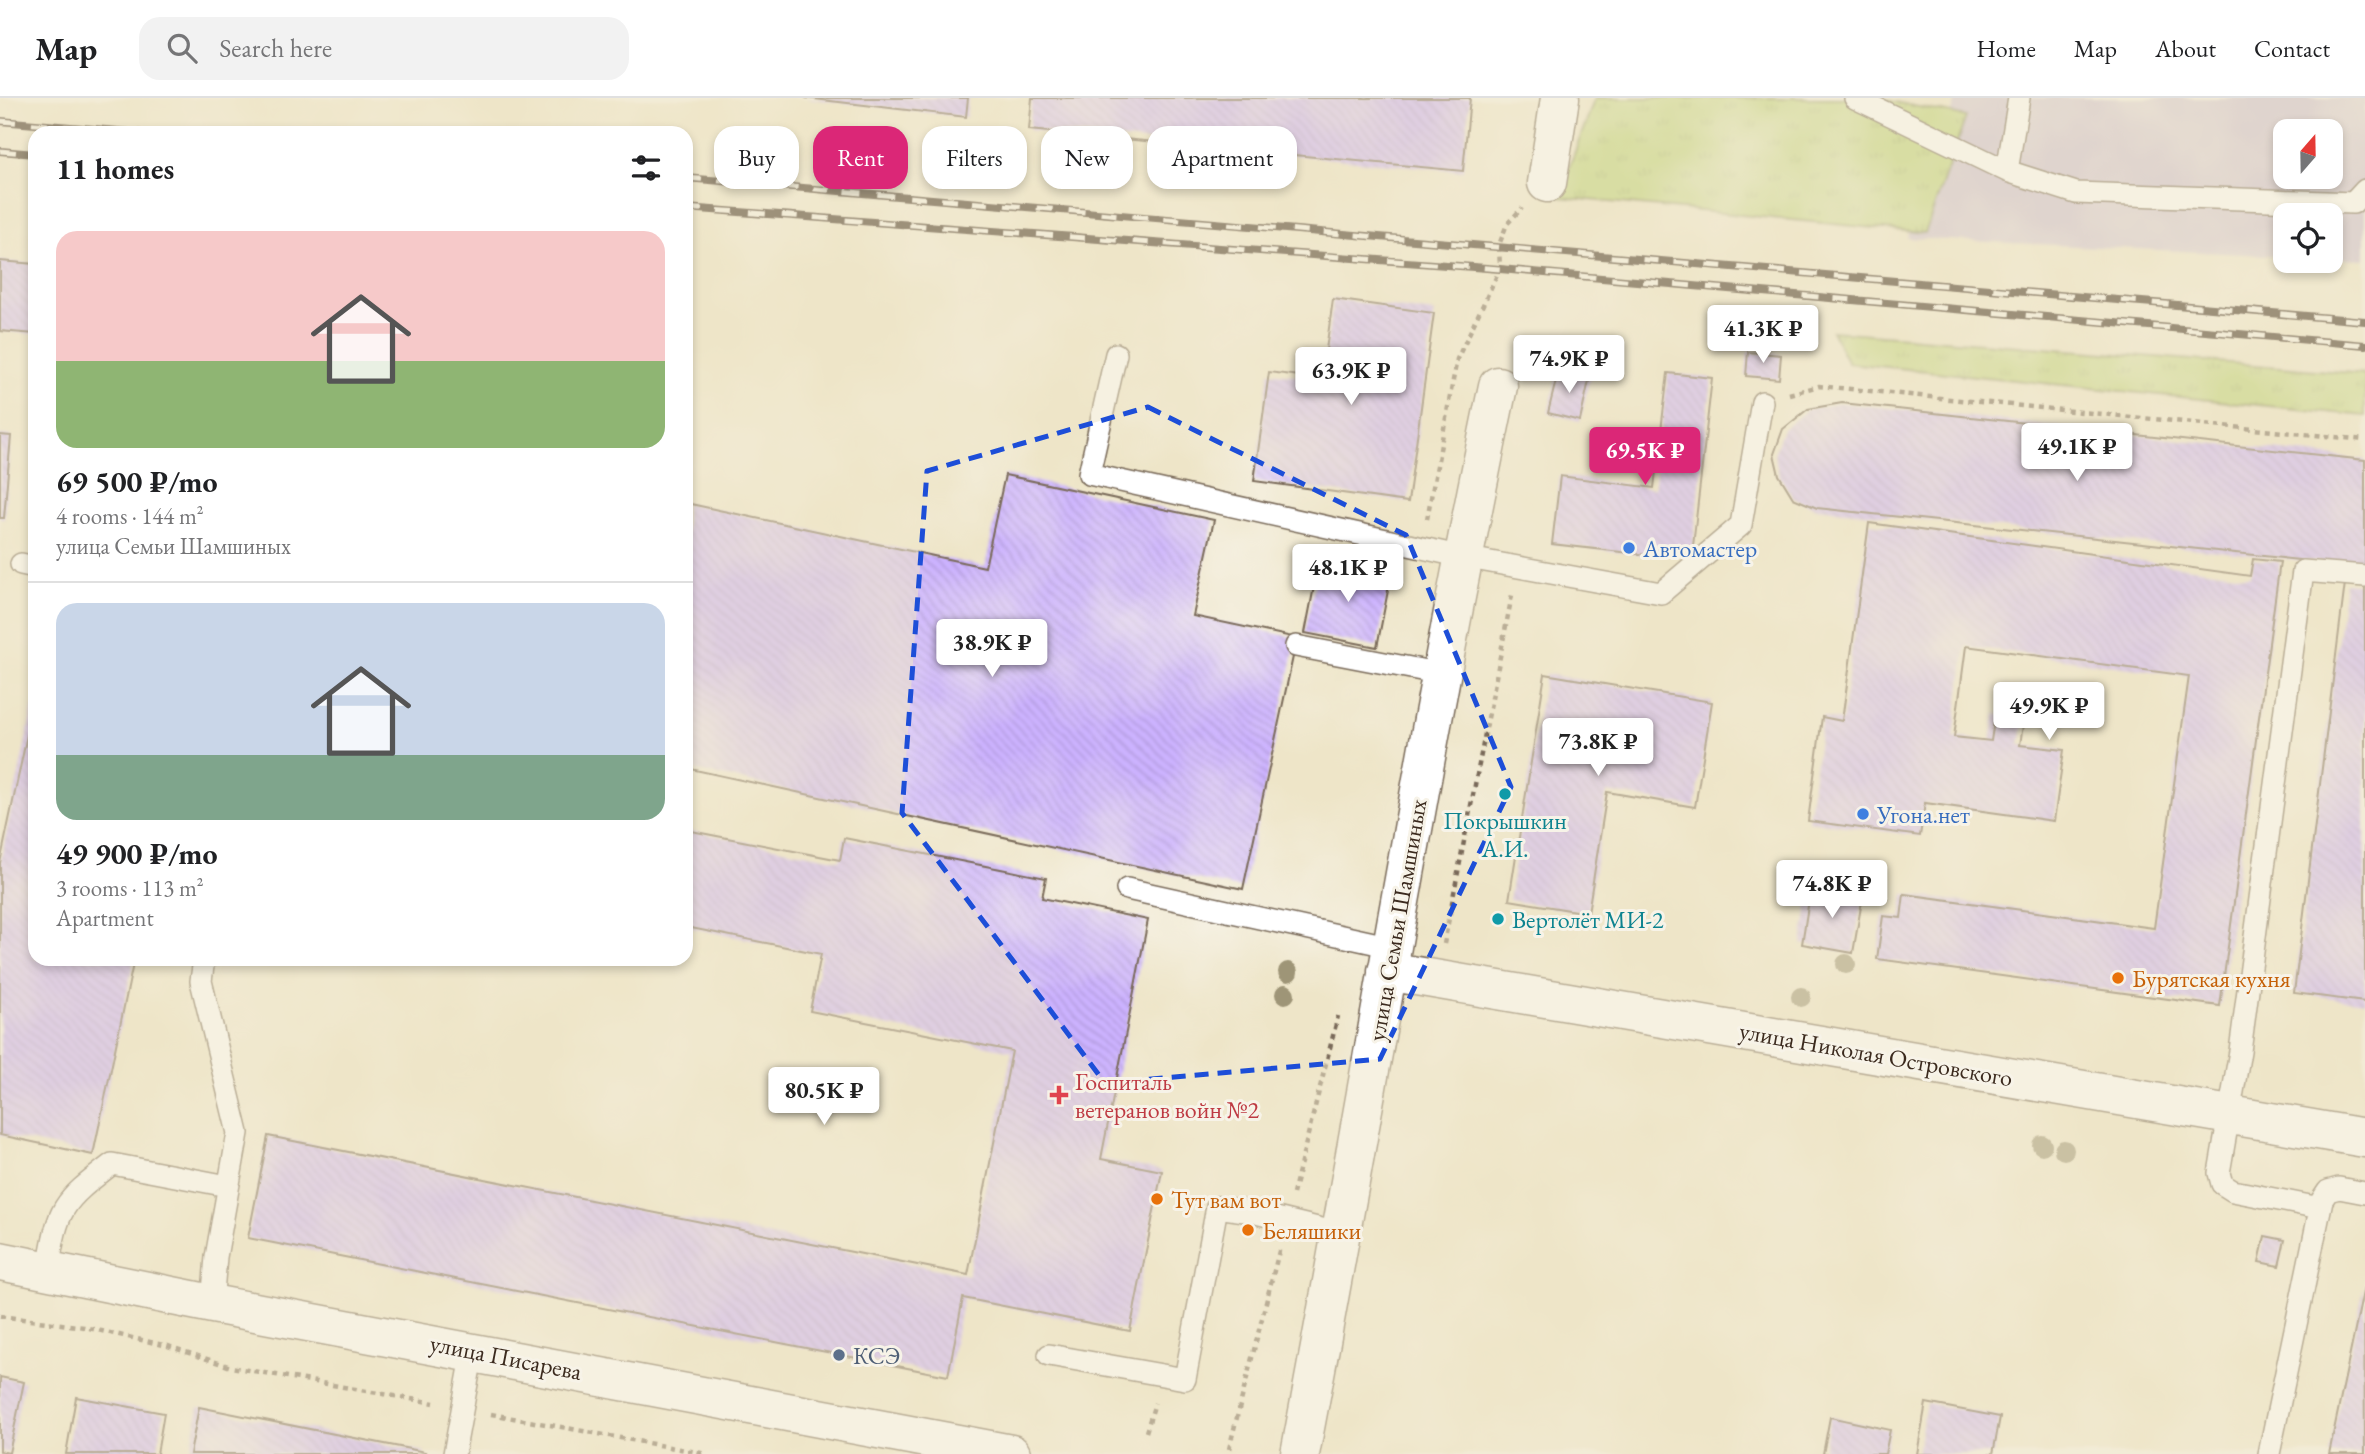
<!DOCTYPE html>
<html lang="en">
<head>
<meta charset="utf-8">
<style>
	body { margin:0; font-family:"EB Garamond",serif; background:#f2f2f2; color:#202124; height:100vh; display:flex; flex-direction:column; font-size:26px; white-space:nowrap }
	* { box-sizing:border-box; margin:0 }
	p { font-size:23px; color:#757577 }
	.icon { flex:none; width:38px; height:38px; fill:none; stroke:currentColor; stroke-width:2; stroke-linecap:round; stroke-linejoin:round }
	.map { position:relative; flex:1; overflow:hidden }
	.side { position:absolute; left:28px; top:28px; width:665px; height:840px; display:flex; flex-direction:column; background:#fff; border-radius:21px; box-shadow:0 4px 10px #0003 }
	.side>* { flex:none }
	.guide { position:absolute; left:714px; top:28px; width:665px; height:63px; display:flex; gap:14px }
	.needle { width:46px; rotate:20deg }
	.tools { position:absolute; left:2273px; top:21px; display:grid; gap:14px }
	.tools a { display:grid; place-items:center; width:70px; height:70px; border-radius:14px; background:#fff; box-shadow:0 4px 10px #0003; font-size:35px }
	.price { position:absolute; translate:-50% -60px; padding:0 16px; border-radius:7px; background:#fff; color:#222; font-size:23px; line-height:46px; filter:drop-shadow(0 2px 4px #0008) }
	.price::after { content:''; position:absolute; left:50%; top:42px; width:21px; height:16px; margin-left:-10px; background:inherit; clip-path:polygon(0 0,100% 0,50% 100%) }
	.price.current { background:#db2777; color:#fff }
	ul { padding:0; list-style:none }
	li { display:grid; align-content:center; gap:14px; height:371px; padding:0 28px }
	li+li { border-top:2px solid #e0e0e0 }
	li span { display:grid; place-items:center; height:217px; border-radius:21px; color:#555 }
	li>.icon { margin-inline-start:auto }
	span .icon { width:126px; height:126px; fill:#fffc; stroke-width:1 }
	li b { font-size:30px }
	h2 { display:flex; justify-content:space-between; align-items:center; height:84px; padding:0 28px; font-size:30px }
	.chip { padding:0 24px; border-radius:21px; background:#fff; box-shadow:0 4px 10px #0003; font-size:24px; line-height:63px }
	.chip.current { background:#db2777; color:#fff }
	header { display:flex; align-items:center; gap:42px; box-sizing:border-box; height:98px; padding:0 35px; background:#fff; border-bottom:2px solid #e0e0e0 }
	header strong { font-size:33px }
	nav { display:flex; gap:38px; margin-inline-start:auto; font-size:24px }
	.search { width:490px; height:63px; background:#f2f2f2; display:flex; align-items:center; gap:18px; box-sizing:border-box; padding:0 24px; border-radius:21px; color:#757577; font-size:26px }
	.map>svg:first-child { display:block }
</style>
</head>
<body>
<header>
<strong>Map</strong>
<div class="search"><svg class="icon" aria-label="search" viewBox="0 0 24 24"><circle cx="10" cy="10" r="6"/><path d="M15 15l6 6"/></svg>Search here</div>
<nav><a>Home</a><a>Map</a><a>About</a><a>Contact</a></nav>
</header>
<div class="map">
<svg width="2365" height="1356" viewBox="0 0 2365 1356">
	<defs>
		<pattern id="grass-tufts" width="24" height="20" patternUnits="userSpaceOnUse" patternTransform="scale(1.75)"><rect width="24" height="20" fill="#bdd376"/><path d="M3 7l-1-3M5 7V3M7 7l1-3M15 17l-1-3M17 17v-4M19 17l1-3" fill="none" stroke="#a3b566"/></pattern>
		<pattern id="building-back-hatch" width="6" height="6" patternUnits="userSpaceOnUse" patternTransform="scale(1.75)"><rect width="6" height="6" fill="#ccb2ff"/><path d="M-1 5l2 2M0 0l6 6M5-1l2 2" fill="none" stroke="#b099da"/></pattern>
	</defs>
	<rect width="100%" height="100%" fill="#f7f3e8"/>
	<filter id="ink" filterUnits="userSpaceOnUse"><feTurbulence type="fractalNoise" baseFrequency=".0143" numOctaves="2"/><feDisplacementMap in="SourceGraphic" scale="14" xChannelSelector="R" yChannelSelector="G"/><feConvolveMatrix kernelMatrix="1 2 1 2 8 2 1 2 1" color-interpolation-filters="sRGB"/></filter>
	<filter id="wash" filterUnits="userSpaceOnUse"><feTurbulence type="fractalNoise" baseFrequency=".00686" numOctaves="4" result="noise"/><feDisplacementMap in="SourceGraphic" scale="28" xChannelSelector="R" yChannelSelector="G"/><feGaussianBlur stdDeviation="1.57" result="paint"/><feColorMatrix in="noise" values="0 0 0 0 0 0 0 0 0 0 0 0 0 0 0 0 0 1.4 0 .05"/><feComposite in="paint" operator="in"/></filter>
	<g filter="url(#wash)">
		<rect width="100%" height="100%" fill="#eee5c8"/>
		<path fill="#ccbed4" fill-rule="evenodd" d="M1957,0H2365V161L2331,160V117H2286L2285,158L1907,140ZM2286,33H2331V79H2286Z"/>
		<path fill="url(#grass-tufts)" stroke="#7c7e4a" stroke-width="2" d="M1595,0H1876L1966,19L1925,135L1558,99Z
			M1832,233L2365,276V318L1848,265Z"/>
		<g id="blocks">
			<path fill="url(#building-back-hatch)" d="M805,0H968L966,19Z
				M1032,0H1470L1463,73L1029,32Z
				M0,163L35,166V236L0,233Z
				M1333,201L1434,215L1408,404L1254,383L1269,274L1322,281Z
				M1748,254L1781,257L1779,281L1746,278Z
				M1559,270L1590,278L1580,323L1548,315Z
				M1668,275L1712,280L1692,457L1648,452L1647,457L1552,446L1560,378L1654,390Z
				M1842,305L2365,362V469L1817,410L1793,400L1779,377L1774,356L1783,331L1808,311Z
				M0,337L11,338L4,420H0Z
				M1005,377L1214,422L1193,518L1297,540L1243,791L686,670V405L985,469Z
				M1869,425L2250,478L2253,461L2280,464L2220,908L1877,861L1883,818L1901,820L1904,796L2154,830L2189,578L1966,548L1954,639L1991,643L1995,616L2024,620L2020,647L2064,652L2054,723L1925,705L1920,738L1808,723L1822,619L1842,623Z
				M1319,463L1391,477L1377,549L1305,535Z
				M2345,485L2365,487V904L2294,895Z
				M1545,576L1712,604L1695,709L1607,694L1588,815L1509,802Z
				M34,604L35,861H134L93,1057L0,1037V765Z
				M686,732L840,762L844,740L1046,780L1042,800L1148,822L1101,1061L1162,1073L1130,1233L963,1200L948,1278L248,1140L268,1038L968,1177L1012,953L810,913L821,856L686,829Z
				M1811,789L1863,797L1853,855L1802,846Z
				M2265,1138L2285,1142L2279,1168L2259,1164Z
				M2364,1189L2365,1356H2329Z
				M0,1279L24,1284L9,1355L0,1353Z
				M76,1299L164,1315L157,1356H66Z
				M1926,1305L2000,1319L1993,1356H1917Z
				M199,1309L425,1354L424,1356H190Z
				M1830,1319L1890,1332L1885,1356H1823Z"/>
		</g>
	</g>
	<g filter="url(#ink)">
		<use href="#blocks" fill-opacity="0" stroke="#7a6b5a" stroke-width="2"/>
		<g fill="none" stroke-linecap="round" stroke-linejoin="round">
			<defs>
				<path id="lane" d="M1855,0L2007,73
					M2019,0L2007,73L2076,95L2353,105L2365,92
					M1116,256L1089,376L1463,459L1661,495L1741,427L1762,304
					M21,466L35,469
					M1296,548L1442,576
					M1127,791L1392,849
					M204,861L201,883L238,1035L216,1159L212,1206
					M2320,1110L2233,1093L2222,1086L2219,1075L2240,953L2303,473L2365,478
					M48,1172C58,1109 61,1105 112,1066L228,1088
					M1049,1257L1185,1281L1217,1109L1252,1114L1342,1136
					M454,1356L473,1253
					M2269,1356L2322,1102L2328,1093L2339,1090L2365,1095"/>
				<path id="street" d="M1547,85L1560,0
					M1387,873L2365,1040
					M1300,1356C1368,1000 1424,643 1498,288"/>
				<path id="secondary" d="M0,1163L212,1206L1011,1356"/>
			</defs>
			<use href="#lane" stroke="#7a6b5a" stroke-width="24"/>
			<use href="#street" stroke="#7a6b5a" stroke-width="41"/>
			<use href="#secondary" stroke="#7a6b5a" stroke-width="41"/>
			<path stroke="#7a6b5a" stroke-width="4.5" stroke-dasharray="5 5" stroke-linecap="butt" d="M1789,296L1819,288L2365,342
				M1427,421L1457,261L1500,171L1499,147L1507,126L1522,110
				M1444,846L1512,497
				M1293,1096L1338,918
				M0,1218L84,1229L168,1248L231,1269L434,1305
				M491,1316L707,1356
				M1146,1334L1155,1305
				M1229,1351L1280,1149"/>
			<use href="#lane" stroke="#fff" stroke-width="21"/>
			<use href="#street" stroke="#fff" stroke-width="38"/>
			<use href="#secondary" stroke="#fff" stroke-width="38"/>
			<defs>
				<path id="rail" d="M0,23L141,35
					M0,53L35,56
					M686,80L2365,223
					M686,110L1500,171L2365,247"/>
			</defs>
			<use href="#rail" stroke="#3b2a1e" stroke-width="8"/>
			<use href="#rail" stroke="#f7f3e8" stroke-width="5" stroke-dasharray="16" stroke-linecap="butt"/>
		</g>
		<g fill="#9e9577">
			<circle cx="1846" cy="866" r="10"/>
			<circle cx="1288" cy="874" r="10"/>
			<circle cx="1285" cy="896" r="10"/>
			<circle cx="1801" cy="899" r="10"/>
			<circle cx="2042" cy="1047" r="10"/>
			<circle cx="2064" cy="1052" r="10"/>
		</g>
	</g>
	<path d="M0 0H2365V1356H0ZM1148,309L1406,437L1511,689L1380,961L1105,985L902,715L927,373Z" fill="#eee5c8" fill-opacity=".55" fill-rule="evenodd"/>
	<path fill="none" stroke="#1d4ed8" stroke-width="5" stroke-dasharray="14 9" stroke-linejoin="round" d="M1148,309L1406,437L1511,689L1380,961L1105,985L902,715L927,373Z"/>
	<g fill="#3f7fe0" stroke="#f7f3e8" stroke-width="2.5">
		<circle cx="1629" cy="450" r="7"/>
		<circle cx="1863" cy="716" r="7"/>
	</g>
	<g fill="#0f9aa8" stroke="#f7f3e8" stroke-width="2.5">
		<circle cx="1505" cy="696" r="7"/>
		<circle cx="1498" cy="821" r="7"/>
	</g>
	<g fill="#e8710a" stroke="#f7f3e8" stroke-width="2.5">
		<circle cx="2118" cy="880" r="7"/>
		<circle cx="1157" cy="1101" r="7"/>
		<circle cx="1248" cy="1132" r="7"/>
	</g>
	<path fill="#e0444e" stroke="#f7f3e8" stroke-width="2.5" d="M1055.5 986.5h7v7h7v7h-7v7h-7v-7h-7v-7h7z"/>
	<circle fill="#5c6f8a" stroke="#f7f3e8" stroke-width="2.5" cx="839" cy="1257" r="7"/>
	<g text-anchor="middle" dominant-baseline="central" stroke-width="6" stroke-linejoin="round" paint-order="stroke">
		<g font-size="24" fill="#366cbe" stroke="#f7f3e8" text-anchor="start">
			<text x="1643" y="450">Автомастер</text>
			<text x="1877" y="716">Угона.нет</text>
		</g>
		<g font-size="24" fill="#0d838f" stroke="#f7f3e8">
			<text x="1505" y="722">Покрышкин<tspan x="1505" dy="28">А.И.</tspan></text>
			<text x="1512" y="821" text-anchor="start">Вертолёт МИ-2</text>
		</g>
		<g font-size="24" fill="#3b2a1e" stroke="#f7f3e8">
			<text transform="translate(1397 822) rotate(-80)">улица Семьи Шамшиных</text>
			<text transform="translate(1876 956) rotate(10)">улица Николая Островского</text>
			<text transform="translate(506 1259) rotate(11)">улица Писарева</text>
		</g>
		<g font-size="24" fill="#c56008" stroke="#f7f3e8" text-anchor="start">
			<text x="2132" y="880">Бурятская кухня</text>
			<text x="1171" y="1101">Тут вам вот</text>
			<text x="1262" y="1132">Беляшики</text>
		</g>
		<g font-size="24" fill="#be3a42" stroke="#f7f3e8" text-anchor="start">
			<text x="1075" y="983">Госпиталь<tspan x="1075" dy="28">ветеранов войн №2</tspan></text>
		</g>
		<g font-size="24" fill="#4e5e75" stroke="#f7f3e8" text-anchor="start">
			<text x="853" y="1257">КСЭ</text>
		</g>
	</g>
</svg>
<div class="tools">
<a><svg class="needle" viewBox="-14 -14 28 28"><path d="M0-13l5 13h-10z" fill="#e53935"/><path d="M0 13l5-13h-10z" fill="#757577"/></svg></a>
<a><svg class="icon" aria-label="locate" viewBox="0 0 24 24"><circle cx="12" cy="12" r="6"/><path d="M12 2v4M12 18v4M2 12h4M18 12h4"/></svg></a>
</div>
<b class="price" style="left:1763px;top:267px">41.3K ₽</b>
<b class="price" style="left:1569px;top:297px">74.9K ₽</b>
<b class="price" style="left:1351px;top:309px">63.9K ₽</b>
<b class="price" style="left:2077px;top:385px">49.1K ₽</b>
<b class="price current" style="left:1645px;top:389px">69.5K ₽</b>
<b class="price" style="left:1348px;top:506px">48.1K ₽</b>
<b class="price" style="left:992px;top:581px">38.9K ₽</b>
<b class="price" style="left:2049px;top:644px">49.9K ₽</b>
<b class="price" style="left:1598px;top:680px">73.8K ₽</b>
<b class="price" style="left:1832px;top:822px">74.8K ₽</b>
<b class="price" style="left:824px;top:1029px">80.5K ₽</b>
<div class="guide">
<a class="chip">Buy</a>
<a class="chip current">Rent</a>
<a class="chip">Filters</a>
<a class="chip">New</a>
<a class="chip">Apartment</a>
</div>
<section class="side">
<h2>11 homes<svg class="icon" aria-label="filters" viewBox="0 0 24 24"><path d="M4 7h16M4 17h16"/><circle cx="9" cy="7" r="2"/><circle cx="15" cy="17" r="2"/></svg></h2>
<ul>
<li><span style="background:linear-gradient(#f6c9c9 60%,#8fb573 0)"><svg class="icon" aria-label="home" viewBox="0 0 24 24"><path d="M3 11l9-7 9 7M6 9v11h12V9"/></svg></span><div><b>69 500 ₽/mo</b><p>4 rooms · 144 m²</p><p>улица Семьи Шамшиных</p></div></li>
<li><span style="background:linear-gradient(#c9d6e8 70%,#7fa58c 0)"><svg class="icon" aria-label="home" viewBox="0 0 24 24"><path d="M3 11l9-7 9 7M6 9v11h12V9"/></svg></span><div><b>49 900 ₽/mo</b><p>3 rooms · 113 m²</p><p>Apartment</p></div></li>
</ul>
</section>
</div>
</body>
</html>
